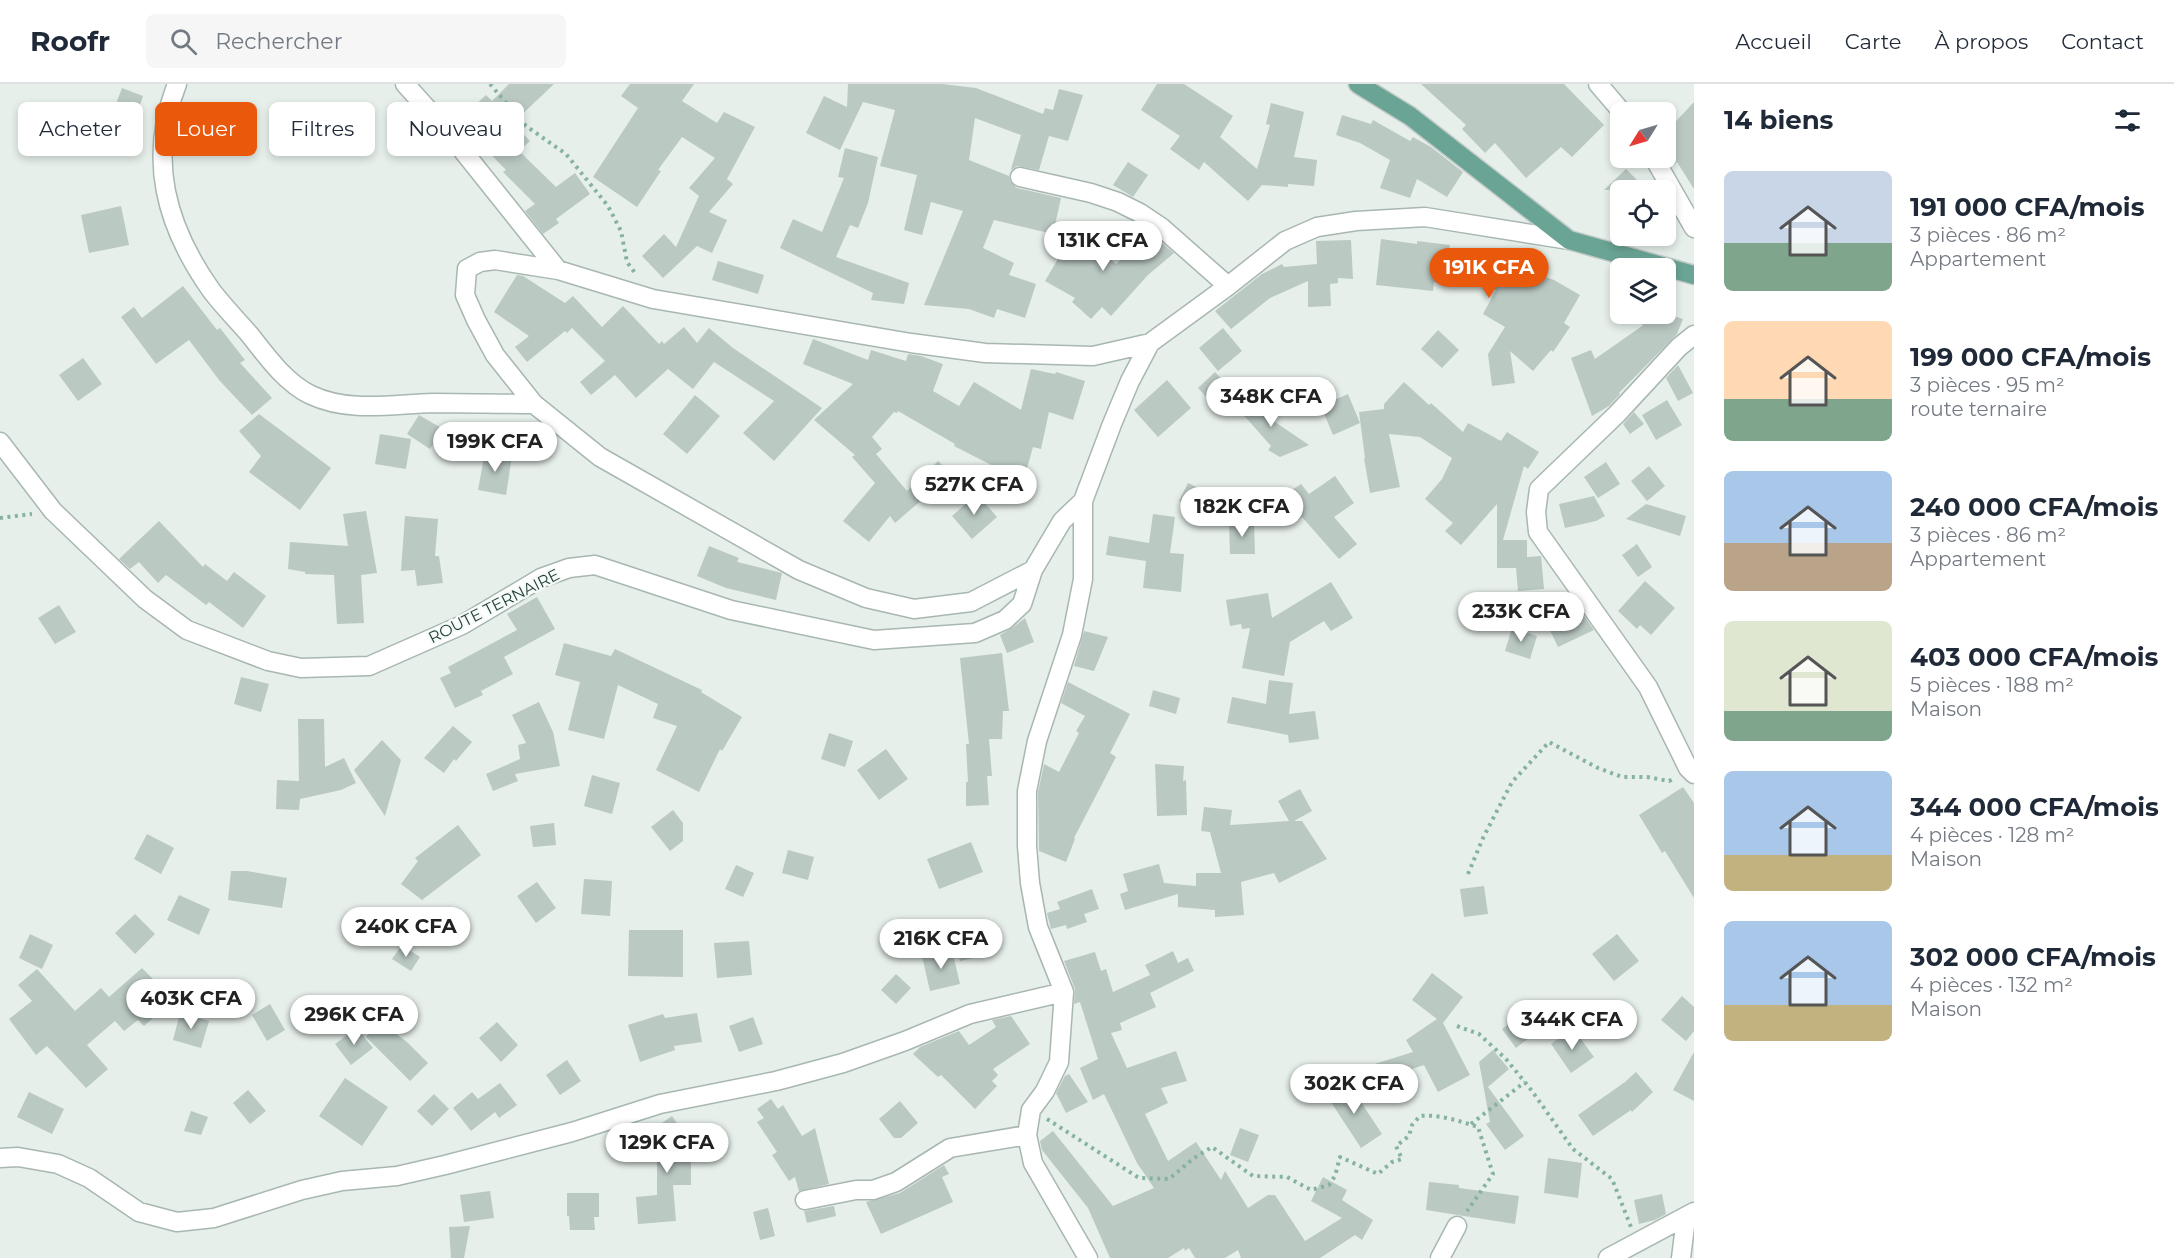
<!DOCTYPE html>
<html lang="fr">
<head>
<meta charset="utf-8">
<style>
	body { margin:0; font-family:Montserrat,sans-serif; background:#f6f6f7; color:#1f2937; height:100vh; display:flex; flex-direction:column; font-size:22px; white-space:nowrap }
	* { box-sizing:border-box; margin:0 }
	p { font-size:20px; color:#747a83 }
	.icon { flex:none; width:33px; height:33px; fill:none; stroke:currentColor; stroke-width:2; stroke-linecap:round; stroke-linejoin:round }
	.map { position:relative; flex:1; overflow:hidden }
	.drawer { display:flex; flex-direction:column; background:#fff; width:480px }
	.drawer>* { flex:none }
	.hud { position:absolute; left:18px; top:18px; width:570px; height:54px; display:flex; gap:12px }
	.needle { width:39px; rotate:233deg }
	.buttons { position:absolute; left:1610px; top:18px; display:grid; gap:12px }
	.buttons a { display:grid; place-items:center; width:66px; height:66px; border-radius:9px; background:#fff; box-shadow:0 3px 9px #0003; font-size:30px }
	.price { position:absolute; translate:-50% -51px; padding:0 14px; border-radius:21px; background:#fff; color:#222; font-size:20px; line-height:39px; filter:drop-shadow(0 2px 3px #0008) }
	.price::after { content:''; position:absolute; left:50%; top:36px; width:18px; height:14px; margin-left:-9px; background:inherit; clip-path:polygon(0 0,100% 0,50% 100%) }
	.price.current { background:#ea580c; color:#fff }
	ul { padding:0; list-style:none }
	li { display:flex; align-items:center; gap:18px; height:150px; padding:0 30px }
	li span { display:grid; place-items:center; flex:none; width:168px; height:120px; border-radius:9px; color:#555 }
	li>.icon { margin-inline-start:auto }
	span .icon { width:72px; height:72px; fill:#fffc; stroke-width:1 }
	li b { font-size:26px }
	h2 { display:flex; justify-content:space-between; align-items:center; height:72px; padding:0 30px; font-size:26px }
	.chip { padding:0 21px; border-radius:9px; background:#fff; box-shadow:0 3px 9px #0003; font-size:21px; line-height:54px }
	.chip.current { background:#ea580c; color:#fff }
	header { display:flex; align-items:center; gap:36px; box-sizing:border-box; height:84px; padding:0 30px; background:#fff; border-bottom:2px solid #e0e1e3 }
	header strong { font-size:28px }
	nav { display:flex; gap:33px; margin-inline-start:auto; font-size:21px }
	.search { width:420px; height:54px; background:#f6f6f7; display:flex; align-items:center; gap:15px; box-sizing:border-box; padding:0 21px; border-radius:9px; color:#747a83; font-size:22px }
	main { display:flex; flex:1; min-height:0 }
	.map>svg:first-child { display:block }
</style>
</head>
<body>
<header>
<strong>Roofr</strong>
<div class="search"><svg class="icon" aria-label="search" viewBox="0 0 24 24"><circle cx="10" cy="10" r="6"/><path d="M15 15l6 6"/></svg>Rechercher</div>
<nav><a>Accueil</a><a>Carte</a><a>À propos</a><a>Contact</a></nav>
</header>
<main>
<div class="map">
<svg width="1694" height="1174" viewBox="0 0 1694 1174">
	<rect width="100%" height="100%" fill="#e6efea"/>
	<path fill="#bbc9c3" fill-rule="evenodd" d="M509,0H554L513,39L530,57L519,67L556,103L575,89L590,110L556,135L559,139L543,150L525,127L535,120L503,88L506,86L458,37L486,11L492,17Z
		M630,0H694L682,17L717,39L724,28L755,43L727,95L733,100L709,128L727,136L712,169L697,162L663,194L642,172L664,150L676,163L699,112L689,104L715,74L682,53L658,86L661,87L637,123L593,93L638,24L621,12Z
		M848,0H942L976,4L1043,30L1045,24L1053,26L1059,5L1083,11L1068,57L1049,52L1039,86L1017,82L1011,86L1009,91L1010,97L1017,104L1061,114L1053,150L994,136L983,164L1014,179L1009,191L1036,200L1025,234L997,225L994,234L969,225L924,221L963,127L931,118L922,151L904,146L917,91L880,82L895,26L863,18L840,66L806,49L824,12L847,23ZM975,34L1021,51L1009,92L969,76Z
		M1157,0H1184L1233,32L1220,53L1257,85L1270,41L1266,40L1271,19L1304,28L1294,73L1317,76L1314,102L1288,100V103L1262,101L1248,117L1204,78L1199,86L1170,65L1180,52L1141,26Z
		M1421,0H1564L1604,41L1572,73L1561,63L1526,94L1495,59L1485,69L1462,45L1466,41Z
		M122,4L143,12L136,33L114,25Z
		M1694,18V105L1677,78L1672,83L1665,71V49Z
		M1342,31L1371,40L1373,36L1410,57L1413,53L1431,63L1463,88L1447,113L1417,95L1410,114L1380,104L1390,76L1360,59L1336,51Z
		M845,64L878,73L868,119L858,144L850,141L836,173L909,199L904,220L871,216L873,209L780,164L793,135L822,148L844,94L838,93Z
		M1128,78L1148,91L1133,113L1113,101Z
		M1626,85L1647,106H1604Z
		M121,122L129,161L89,169L81,131Z
		M1066,144L1096,155L1094,161L1116,180L1151,150L1174,169L1148,191L1111,232L1102,223L1091,235L1072,218L1075,214L1045,197L1062,168L1058,166Z
		M1381,155L1417,160V157L1450,161L1449,166L1504,183L1505,179L1554,196L1580,211L1564,239L1570,243L1553,268L1551,266L1533,287L1510,267L1515,299L1492,302L1488,270L1505,243L1483,230L1496,206L1446,191L1445,200L1434,198L1433,207L1376,201Z
		M1351,156L1353,195L1338,194V199L1330,200L1331,222L1308,223V197L1270,214L1231,245L1215,227L1262,190L1282,180L1284,183L1317,180L1316,157Z
		M718,177L764,191L758,210L712,196Z
		M517,191L523,192L565,219L573,212L602,243L623,222L659,260L662,257L664,260L684,243L697,259L709,244L733,264L822,324L774,377L743,349L774,317L714,278L693,305L668,285L636,314L615,291L591,311L580,298L605,277L572,244L567,249L565,247L527,278L515,263L529,252L494,228Z
		M183,202L217,246L220,244L245,276L240,279L272,314L252,331L219,296L189,256L156,280L121,233L134,223L142,234Z
		M1647,230H1668L1683,235L1677,250L1619,309L1620,310L1609,322L1592,332L1571,274L1591,266L1595,275L1642,242Z
		M1223,244L1242,267L1218,287L1199,264Z
		M1438,246L1459,266L1442,284L1421,265Z
		M813,255L868,276L871,266L906,277L908,270L921,272L943,280L933,307L959,322L974,298L1021,326L1031,285L1055,290L1056,288L1085,297L1073,336L1049,328L1041,365L1033,363L1018,416L983,405L1003,387L954,362L955,360L898,327L897,329L894,328L872,353L882,365L876,370L907,407L938,377L952,390L895,439L890,432L869,458L843,437L875,399L852,373L855,371L814,336L853,300L803,280Z
		M83,274L102,300L78,317L59,291Z
		M1678,281L1693,309L1678,317L1666,294Z
		M1215,288L1229,303L1212,319L1198,304Z
		M1167,296L1191,324L1158,353L1134,326Z
		M1404,298L1429,321L1431,319L1463,348L1468,339L1501,357L1507,348L1539,368L1528,385L1524,382L1503,456H1527V473L1541,472L1544,505L1518,507L1516,484H1497V420L1461,461L1445,447L1453,439L1425,415L1442,395L1452,374L1420,353L1389,350L1400,403L1370,409L1364,374H1365L1359,328L1384,325V320Z
		M1259,310L1278,331L1272,336L1309,361L1280,373L1268,366L1271,362L1240,327Z
		M1348,310L1360,339L1333,351L1321,322Z
		M695,311L720,332L687,370L663,350Z
		M1667,316L1682,341L1656,356L1642,331Z
		M1634,328L1644,340L1630,350L1623,340Z
		M259,330L331,384L300,426L249,388L261,372L239,347Z
		M419,331L443,345L430,365L407,350Z
		M380,350L411,355L406,385L375,380Z
		M485,368L512,372L506,411L478,406Z
		M1606,378L1620,400L1598,414L1584,393Z
		M1649,382L1665,402L1647,417L1631,397Z
		M1335,392L1354,419L1334,433L1357,460L1339,475L1302,433L1293,439L1280,421V414L1301,400L1309,410Z
		M1188,399L1209,409L1200,427L1179,417Z
		M977,410L997,433L972,455L952,432Z
		M1594,412L1605,432L1596,437L1565,444L1559,420Z
		M1646,420L1686,432L1680,452L1626,435Z
		M366,427L377,489L361,491L364,539L337,540L334,491L305,490V488L288,485L290,458L348,462L343,430Z
		M1153,430L1175,433L1170,469L1184,470L1181,508L1143,504L1146,477L1106,471L1109,452L1149,459Z
		M405,432L438,435L435,472H439L443,499L417,502L415,486L401,487Z
		M159,437L203,483L205,480L227,497L234,488L266,512L243,544L209,518L206,521L166,491L158,499L139,478L130,485L119,475Z
		M1229,439H1254L1255,470H1230Z
		M1637,460L1652,483L1638,493L1622,471Z
		M709,462L739,474L737,478L782,489L776,516L726,504L697,492Z
		M1645,497L1675,524L1651,551L1640,541L1637,545L1618,527Z
		M1331,498L1353,534L1331,547L1324,537L1290,558L1284,592L1242,584L1250,544L1242,545L1241,540L1230,542L1226,516L1268,509L1272,534Z
		M537,513L555,545L504,573L513,590L481,607L483,611L455,624L440,594L451,589L448,583L517,546L507,530Z
		M1574,518L1594,546L1558,563L1546,538V531Z
		M59,521L76,548L55,560L38,534Z
		M1025,534L1034,558L1007,569L1000,551L1012,544Z
		M1512,544L1537,552L1530,575L1505,567Z
		M1084,547L1108,553L1094,587L1074,582Z
		M564,559L611,572L615,565L702,606L701,608L742,633L722,667L720,665L699,708L656,686L677,642L653,634L658,620L618,601L604,655L568,646L580,598L555,591Z
		M1002,569L1009,627H1003L1002,655H989L992,692H987L989,721L966,722V698H968L966,660H969L960,574Z
		M241,593L269,600L261,628L234,620Z
		M1269,596L1293,599L1289,630L1315,627L1319,655L1289,659L1288,651L1227,639L1232,613L1266,620Z
		M1068,598L1130,630L1110,669L1116,673L1074,754L1075,755L1066,778L1039,767L1038,708L1044,680L1059,688L1079,649L1076,647L1085,632L1061,619Z
		M1153,606L1180,614L1176,630L1149,622Z
		M539,618L553,648L560,682L515,690L518,697L493,707L486,690L520,675L518,661L526,659L512,631Z
		M298,635H324L325,683L344,674L356,699L341,706L300,715L299,726L276,725L277,696L299,697Z
		M453,642L472,658L456,677L454,675L444,689L424,674Z
		M829,649L853,657L845,683L821,675Z
		M382,656L401,676L385,732L354,686Z
		M886,665L908,695L879,716L857,686Z
		M1155,680L1184,682L1183,697L1186,696L1187,731L1157,732Z
		M592,691L620,699L612,730L584,722Z
		M1683,703L1694,719V814L1665,767L1662,769L1639,731Z
		M1300,705L1312,727L1294,737H1302L1327,775L1279,799L1274,789L1241,798L1244,831L1215,833V826L1178,823V810L1125,826L1120,810L1128,807L1123,790L1159,780L1164,799L1196,802V789H1221L1210,748L1201,747L1204,723L1232,726L1230,741L1289,737L1278,717Z
		M673,726L683,739V757L670,767L651,743Z
		M554,739L556,761L533,763L530,742Z
		M458,741L481,771L422,816L401,800L418,777L415,774Z
		M147,750L174,764L161,790L134,775Z
		M971,758L983,788L939,805L927,775Z
		M788,766L814,773L808,796L782,789Z
		M736,781L754,789L743,813L725,805Z
		M231,787H247L287,794L282,824L228,816Z
		M584,795L612,797L610,832L581,830Z
		M537,798L556,824L536,839L517,812Z
		M1484,802L1488,830L1464,833L1460,805Z
		M1092,805L1099,825L1084,830L1087,838L1067,845L1066,841L1051,845L1047,829L1060,825L1057,818Z
		M179,811L210,825L199,851L167,836Z
		M135,830L155,850L135,870L115,849Z
		M982,839L990,870L960,877L952,846Z
		M629,846H683V893L628,892Z
		M30,850L53,861L42,885L19,874Z
		M1617,850L1639,877L1614,897L1592,870Z
		M749,857L752,891L717,894L714,859Z
		M402,861L420,873L411,887L392,875Z
		M952,866L960,900L930,907L922,872Z
		M1173,867L1178,879L1188,874L1194,887L1150,909L1156,923L1120,939L1122,946L1111,949L1127,984L1176,967L1187,997L1161,1004L1168,1019L1145,1030L1168,1077L1196,1058L1221,1096L1225,1087L1248,1124L1268,1111H1275L1305,1157L1342,1134L1311,1117L1323,1093L1347,1106L1342,1116L1373,1136L1362,1156L1355,1151L1320,1174H1241L1238,1166L1225,1174H1195L1189,1164L1185,1167L1184,1164L1168,1174H1110L1088,1124L1042,1066L1040,1057L1053,1047L1113,1122L1154,1104L1137,1079L1104,1010L1093,1016L1080,984L1098,975L1080,918L1074,920L1075,905L1064,877L1095,868L1101,887L1106,885L1113,908L1150,891L1145,881Z
		M142,884L172,914L162,924H164L144,942L138,936L124,947L115,937L87,961L108,985L86,1004L47,962L36,971L9,935L32,917L18,901L37,885L75,927L101,904L109,913Z
		M1432,889L1463,913L1443,939L1470,991L1438,1008L1424,981L1357,1003L1352,987L1413,968L1406,956L1437,935L1412,916Z
		M896,890L911,904L896,920L881,906Z
		M1682,912L1694,923V947L1686,957L1661,936Z
		M270,920L285,946L267,957L252,931Z
		M180,929L209,937L201,964L173,956Z
		M697,929L702,958L674,962L675,966L640,978L628,941L663,930L665,934Z
		M1011,932L1030,960L993,985L998,991L992,997L997,1002L975,1025L941,991L938,993L913,970L920,963L959,947L969,961L996,943L992,936Z
		M1519,932L1533,951L1516,964L1502,945Z
		M753,933L763,960L739,968L729,942Z
		M379,936L408,959L428,979L410,997L366,953Z
		M497,938L518,961L501,978L479,954Z
		M357,944L373,964L351,981L335,960Z
		M1573,944L1594,973L1571,989L1551,960Z
		M1493,966L1509,985L1488,1003L1524,1052L1505,1066L1486,1040L1490,1038L1479,978Z
		M1694,968V1017L1673,1006Z
		M567,976L581,997L560,1011L546,991Z
		M1636,988L1653,1008L1632,1028L1631,1026L1593,1052L1578,1031L1625,998Z
		M1069,990L1088,1018L1066,1029L1056,1009L1065,992Z
		M345,994L388,1023L362,1062L319,1032Z
		M1347,997L1382,1050L1361,1064L1327,1012Z
		M500,999L517,1021L499,1034L495,1028L471,1047L453,1024L472,1008L478,1015Z
		M248,1006L266,1027L250,1040L233,1019Z
		M29,1008L64,1025L52,1050L17,1033Z
		M434,1010L449,1025L432,1042L417,1027Z
		M771,1015L778,1025L783,1021L802,1052L815,1044L829,1100L799,1107L795,1093L789,1097L772,1071L777,1068L757,1038L764,1034L757,1025Z
		M900,1017L918,1039L901,1054H894L879,1035Z
		M191,1027L208,1033L201,1051L184,1047Z
		M672,1032L691,1059V1101H673L676,1137L638,1140L636,1113L657,1111V1051L653,1045Z
		M1240,1044L1259,1051L1248,1078L1230,1071Z
		M1548,1074L1582,1079L1578,1114L1544,1109Z
		M944,1081L949,1090L942,1093L953,1118L881,1150L866,1118L900,1109Z
		M1429,1098L1459,1101V1104L1519,1112L1515,1140L1426,1126Z
		M490,1107L494,1134L464,1138L460,1111Z
		M567,1109H599V1133H594L595,1146H570L569,1132H567Z
		M1662,1110L1666,1130L1655,1136L1639,1140L1634,1116Z
		M834,1122L836,1132L807,1139L804,1127Z
		M768,1124L775,1152L760,1156L753,1128Z
		M470,1142L464,1174H451L449,1143Z"/>
	<g fill="none" stroke-linecap="round" stroke-linejoin="round">
		<defs>
			<path id="minor" d="M177,0C147,75 166,142 211,206C223,222 237,236 250,251C267,273 286,299 311,311C349,329 393,320 433,319C467,319 500,320 534,320
				M405,0L443,42L558,186
				M1598,0L1622,28
				M1654,74L1694,144
				M1020,93L1091,109L1118,118L1140,129L1161,143L1228,202
				M1694,251L1679,263L1617,330L1539,405L1536,428L1538,448L1648,603L1688,684L1694,690
				M1150,259L1093,272L985,269L911,259L653,215L558,186L495,176L480,178L467,185L465,211L476,236L495,271L534,320L600,373L799,486L866,514L914,525L971,518L1033,486L1062,437L1083,417L1112,340L1130,297L1150,259L1228,202L1285,157L1317,143L1356,137L1425,133L1569,156
				M0,358L53,427L145,515L187,546L268,577L301,584L369,582L462,541L541,494L569,484L595,481L731,526L874,556L975,549L1005,536L1022,520L1033,486
				M1083,417V495L1072,551L1037,657L1027,707V762L1030,799L1038,843L1064,908L1059,978L1045,1007L1031,1026L1027,1051L1033,1079L1088,1174
				M0,1074L18,1073L58,1080L89,1094L139,1128L177,1138L214,1134L302,1106L342,1097L397,1092L445,1081L572,1048L660,1020L776,997L843,979L905,957L970,930L1064,908
				M805,1116L856,1106H873L896,1098L950,1064L1027,1051
				M1440,1174L1457,1142
				M1608,1174L1694,1128
				M1681,1174L1686,1134"/>
			<path id="major" d="M1358,0L1410,32L1569,156L1694,191"/>
		</defs>
		<use href="#minor" stroke="#a8b7b1" stroke-width="21"/>
		<use href="#major" stroke="#c2cac8" stroke-width="21"/>
		<path stroke="#86b2a4" stroke-width="4" stroke-dasharray="3 4.5" stroke-linecap="butt" d="M490,0L526,42L566,70L608,122L621,147L627,178L635,189
			M0,434L32,430
			M1468,790L1483,754L1512,698L1549,658L1598,684L1622,693H1647L1669,697L1673,695
			M1457,942L1479,950L1506,975L1532,1007L1573,1065L1612,1095L1631,1143
			M1047,1035L1139,1094L1169,1095L1194,1074L1212,1063L1253,1092L1287,1093L1311,1106L1329,1101L1335,1092L1340,1073L1378,1090L1392,1078L1402,1075L1396,1062L1409,1052L1412,1041L1420,1032C1438,1030 1460,1037 1478,1043L1493,1090L1467,1127
			M1471,1040L1525,998"/>
		<use href="#minor" stroke="#fff" stroke-width="18"/>
		<use href="#major" stroke="#6aa495" stroke-width="18"/>
	</g>
	<g text-anchor="middle" dominant-baseline="central" stroke-width="4.5" stroke-linejoin="round" paint-order="stroke">
		<g font-size="16" fill="#244139" stroke="#f6fbf9">
			<text transform="translate(494 522) rotate(-27)">ROUTE TERNAIRE</text>
		</g>
	</g>
</svg>
<div class="buttons">
<a><svg class="needle" viewBox="-14 -14 28 28"><path d="M0-13l5 13h-10z" fill="#e53935"/><path d="M0 13l5-13h-10z" fill="#747a83"/></svg></a>
<a><svg class="icon" aria-label="locate" viewBox="0 0 24 24"><circle cx="12" cy="12" r="6"/><path d="M12 2v4M12 18v4M2 12h4M18 12h4"/></svg></a>
<a><svg class="icon" aria-label="layers" viewBox="0 0 24 24"><path d="M12 4l9 5-9 5-9-5zM3 14l9 5 9-5"/></svg></a>
</div>
<b class="price" style="left:1103px;top:188px">131K CFA</b>
<b class="price current" style="left:1489px;top:215px">191K CFA</b>
<b class="price" style="left:1271px;top:344px">348K CFA</b>
<b class="price" style="left:495px;top:389px">199K CFA</b>
<b class="price" style="left:974px;top:432px">527K CFA</b>
<b class="price" style="left:1242px;top:454px">182K CFA</b>
<b class="price" style="left:1521px;top:559px">233K CFA</b>
<b class="price" style="left:406px;top:874px">240K CFA</b>
<b class="price" style="left:941px;top:886px">216K CFA</b>
<b class="price" style="left:191px;top:946px">403K CFA</b>
<b class="price" style="left:354px;top:962px">296K CFA</b>
<b class="price" style="left:1572px;top:967px">344K CFA</b>
<b class="price" style="left:1354px;top:1031px">302K CFA</b>
<b class="price" style="left:667px;top:1090px">129K CFA</b>
<div class="hud">
<a class="chip">Acheter</a>
<a class="chip current">Louer</a>
<a class="chip">Filtres</a>
<a class="chip">Nouveau</a>
</div>
</div>
<section class="drawer">
<h2>14 biens<svg class="icon" aria-label="filters" viewBox="0 0 24 24"><path d="M4 7h16M4 17h16"/><circle cx="9" cy="7" r="2"/><circle cx="15" cy="17" r="2"/></svg></h2>
<ul>
<li><span style="background:linear-gradient(#c9d6e8 60%,#7fa58c 0)"><svg class="icon" aria-label="home" viewBox="0 0 24 24"><path d="M3 11l9-7 9 7M6 9v11h12V9"/></svg></span><div><b>191 000 CFA/mois</b><p>3 pièces · 86 m²</p><p>Appartement</p></div></li>
<li><span style="background:linear-gradient(#ffd9b3 65%,#7fa58c 0)"><svg class="icon" aria-label="home" viewBox="0 0 24 24"><path d="M3 11l9-7 9 7M6 9v11h12V9"/></svg></span><div><b>199 000 CFA/mois</b><p>3 pièces · 95 m²</p><p>route ternaire</p></div></li>
<li><span style="background:linear-gradient(#a9c7e8 60%,#b9a48a 0)"><svg class="icon" aria-label="home" viewBox="0 0 24 24"><path d="M3 11l9-7 9 7M6 9v11h12V9"/></svg></span><div><b>240 000 CFA/mois</b><p>3 pièces · 86 m²</p><p>Appartement</p></div></li>
<li><span style="background:linear-gradient(#dfe7d0 75%,#7fa58c 0)"><svg class="icon" aria-label="home" viewBox="0 0 24 24"><path d="M3 11l9-7 9 7M6 9v11h12V9"/></svg></span><div><b>403 000 CFA/mois</b><p>5 pièces · 188 m²</p><p>Maison</p></div></li>
<li><span style="background:linear-gradient(#a9c7e8 70%,#c2b280 0)"><svg class="icon" aria-label="home" viewBox="0 0 24 24"><path d="M3 11l9-7 9 7M6 9v11h12V9"/></svg></span><div><b>344 000 CFA/mois</b><p>4 pièces · 128 m²</p><p>Maison</p></div></li>
<li><span style="background:linear-gradient(#a9c7e8 70%,#c2b280 0)"><svg class="icon" aria-label="home" viewBox="0 0 24 24"><path d="M3 11l9-7 9 7M6 9v11h12V9"/></svg></span><div><b>302 000 CFA/mois</b><p>4 pièces · 132 m²</p><p>Maison</p></div></li>
</ul>
</section>
</main>
</body>
</html>
